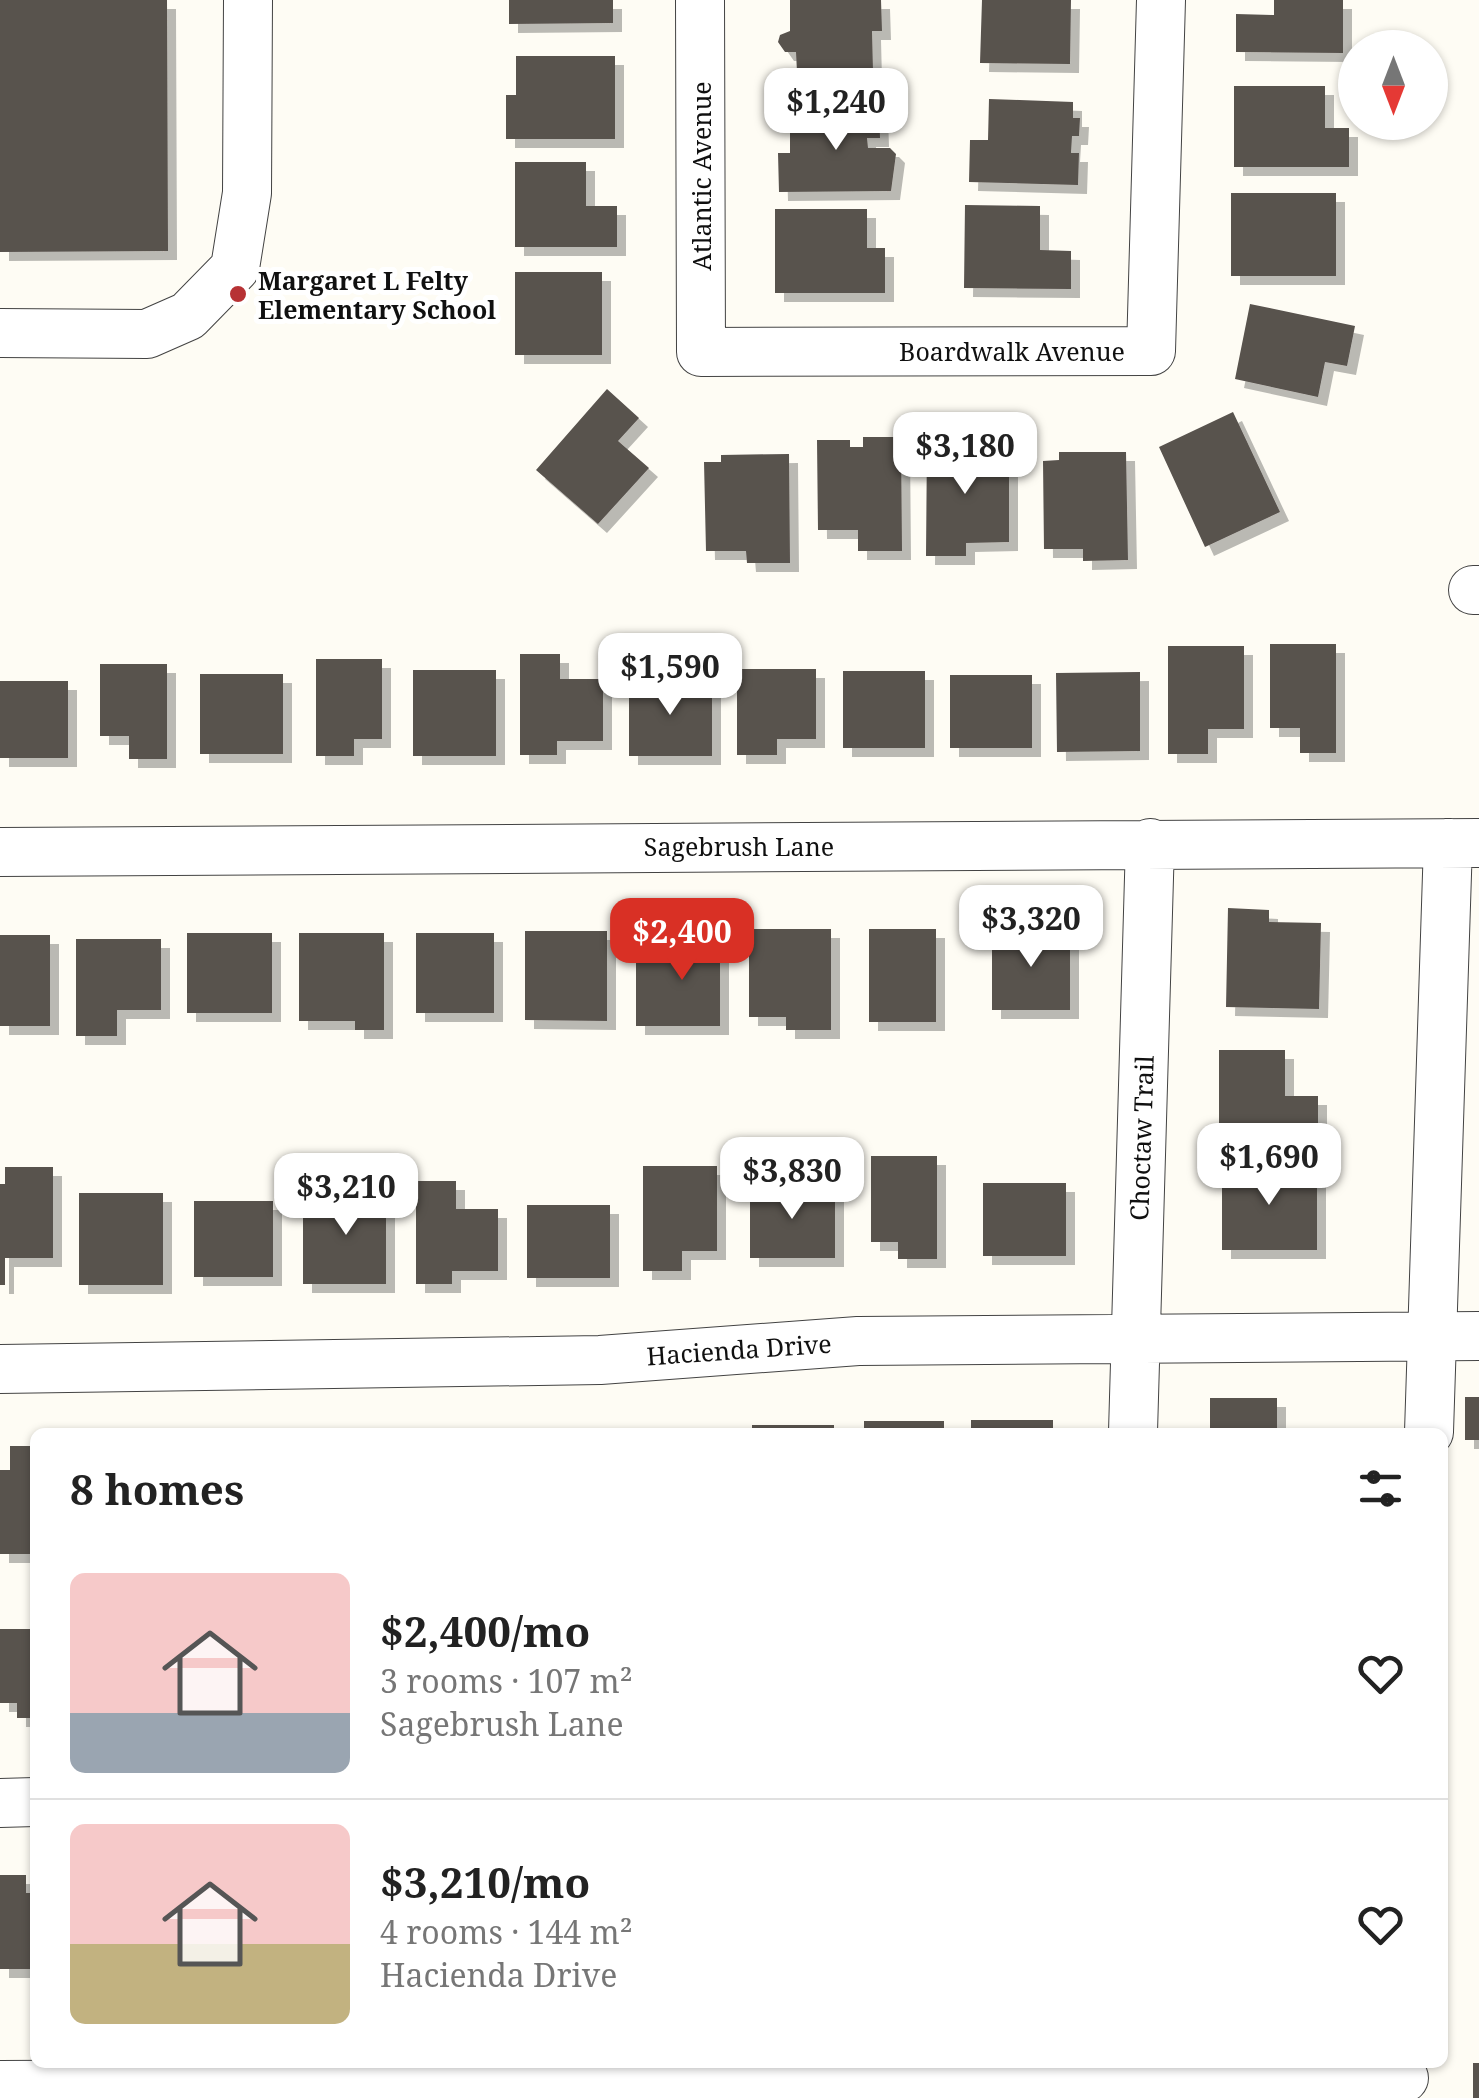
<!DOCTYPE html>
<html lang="en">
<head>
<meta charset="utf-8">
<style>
	body { margin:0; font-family:"Noto Serif",serif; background:#f6f6f6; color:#222; height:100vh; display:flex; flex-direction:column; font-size:38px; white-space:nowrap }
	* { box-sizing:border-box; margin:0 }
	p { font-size:32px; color:#767676 }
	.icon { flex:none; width:55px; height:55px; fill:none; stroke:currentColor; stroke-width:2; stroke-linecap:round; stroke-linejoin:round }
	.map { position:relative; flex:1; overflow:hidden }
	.sheet { position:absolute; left:30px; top:1428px; width:1418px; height:640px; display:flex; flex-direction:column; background:#fff; border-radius:15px; box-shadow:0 2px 8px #0004 }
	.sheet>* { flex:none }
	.needle { width:65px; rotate:180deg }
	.fabs { position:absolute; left:1338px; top:30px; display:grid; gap:20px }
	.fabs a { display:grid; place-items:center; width:110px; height:110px; border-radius:50%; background:#fff; box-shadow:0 2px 8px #0004; font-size:50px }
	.price { position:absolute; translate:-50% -85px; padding:0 22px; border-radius:20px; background:#fff; color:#222; font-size:32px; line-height:65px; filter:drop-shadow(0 2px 5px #0008) }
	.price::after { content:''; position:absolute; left:50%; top:60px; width:30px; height:22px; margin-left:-15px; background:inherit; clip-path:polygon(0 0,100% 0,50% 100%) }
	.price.active { background:#d93025; color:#fff }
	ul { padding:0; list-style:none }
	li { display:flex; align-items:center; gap:30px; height:250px; padding:0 40px }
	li+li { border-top:2px solid #e0e0e0 }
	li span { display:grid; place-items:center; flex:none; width:280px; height:200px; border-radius:15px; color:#555 }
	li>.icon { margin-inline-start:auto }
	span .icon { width:120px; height:120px; fill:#fffc; stroke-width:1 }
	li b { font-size:42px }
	h2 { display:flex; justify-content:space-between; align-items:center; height:120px; padding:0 40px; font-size:42px }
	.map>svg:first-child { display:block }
</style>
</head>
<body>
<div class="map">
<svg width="1479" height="2098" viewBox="0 0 1479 2098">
	<defs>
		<filter id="shadow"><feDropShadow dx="9" dy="9" stdDeviation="0" flood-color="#0004"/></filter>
	</defs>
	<rect width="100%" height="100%" fill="#fefcf4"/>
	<path fill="#58524d" filter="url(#shadow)" d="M0,0H167L168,251L0,252Z
		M509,0H613V23L509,24Z
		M790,0H881L882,31H872L873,71L797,72L796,52H785L778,42L780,35L790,31Z
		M982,0H1071L1070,64L980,63Z
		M1274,0H1343V53L1236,52V14L1274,15Z
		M516,56H615V139H506V95H516Z
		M1234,86H1325V128H1349V167H1234Z
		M989,99L1073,102V118H1080L1079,136H1072L1071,153H1079L1078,185L969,182L970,140H988Z
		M809,107H879L880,138H867L868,148H890L896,154L891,191L779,192L778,153H790V113H809Z
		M515,162H586V206H617V247H515Z
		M1231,193H1336V276H1231Z
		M965,205L1040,206V250L1071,251V289L964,288Z
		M775,209H867V248H885V293H775Z
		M515,272H602V355H515Z
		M1250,304L1355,326L1347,366L1325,362L1318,397L1235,379Z
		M607,389L639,418L618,441L649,468L598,524L536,470Z
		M1233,412L1280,512L1205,547L1159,447Z
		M983,436L993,442L988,459L1009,460V542L966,543V556H926L927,442L973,443Z
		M863,437H901L902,551H858V530H818L817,440H850V447H863Z
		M1059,452H1126L1128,560L1083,561V549H1044L1043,461L1059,460Z
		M789,454L790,563H747L746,551H706L704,462H721V455Z
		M1270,644H1336V753H1300V728H1270Z
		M1168,646H1244V729H1208V754H1168Z
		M520,654H560V679H603V741H557V755H520Z
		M316,659H382V739H354V756H316Z
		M100,664H167V759H129V736H100Z
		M737,669H816V739H777V755H737Z
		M413,670H496V756H413Z
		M843,671H925V748H843Z
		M1140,672V751L1057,752L1056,673Z
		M200,674H283V754H200Z
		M950,675H1032V748H950Z
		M0,681H68V758H0Z
		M629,681H712V756H629Z
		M1228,908L1269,910V922L1321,923L1319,1009L1226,1007Z
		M749,929H831V1030H786V1017H749Z
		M869,929H936V1022H869Z
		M992,929H1070V1010H992Z
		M676,930H720V1026H636V958H676Z
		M525,931H607V1021L525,1020Z
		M187,933H272V1013H187Z
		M299,933H384V1030H355V1021H299Z
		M416,933H494V1013H416Z
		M0,935H50V1026H0Z
		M76,939H161V1010H117V1036H76Z
		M1219,1050H1285V1096H1318V1134H1219Z
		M871,1156H937V1259H898V1242H871Z
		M643,1166H717V1251H682V1271H643Z
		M5,1167H53V1258H5V1285H0V1184H5Z
		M1222,1167H1317V1250H1222Z
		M416,1181H456V1209H498V1271H452V1284H416Z
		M983,1183H1066V1256H983Z
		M345,1186H386V1284H303V1198H345Z
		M750,1186H835V1258H750Z
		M79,1193H163V1285H79Z
		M194,1201H273V1277H194Z
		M527,1205H610V1278H527Z
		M1465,1397H1479V1440H1465Z
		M1210,1398H1277V1432H1210Z
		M971,1420H1053V1432H971Z
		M864,1421H944V1432H864Z
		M752,1425H834V1432H752Z
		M10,1446H35V1554H0V1470H10Z
		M0,1629H35V1718H17V1703H0Z
		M0,1875H26V1893H35V1969H0Z
		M1473,2063H1479V2098H1473Z"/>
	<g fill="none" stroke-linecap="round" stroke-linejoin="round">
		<defs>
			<path id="minor" d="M700,0L701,352L1151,351L1161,0
				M0,333L147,334L188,316L235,268L247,193L248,0
				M1473,590H1479
				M0,852L1479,843
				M0,1369L600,1360L858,1341L1479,1336
				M1133,1432L1150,843
				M1429,1432L1448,843
				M0,1803L35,1802
				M0,2085L1404,2078"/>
		</defs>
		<use href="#minor" stroke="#434343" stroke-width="50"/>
		<use href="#minor" stroke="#fff" stroke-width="48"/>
	</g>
	<circle fill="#b73235" stroke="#fff" stroke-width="4" cx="238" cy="294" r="10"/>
	<g text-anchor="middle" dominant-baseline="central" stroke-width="10" stroke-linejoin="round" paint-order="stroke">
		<g font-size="25" fill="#101010" stroke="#fff">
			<text transform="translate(701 176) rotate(-90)">Atlantic Avenue</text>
			<text x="1012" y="351">Boardwalk Avenue</text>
			<text x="739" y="846">Sagebrush Lane</text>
			<text transform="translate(1141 1138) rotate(-88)">Choctaw Trail</text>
			<text transform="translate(739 1349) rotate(-4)">Hacienda Drive</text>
		</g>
		<g font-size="25" font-weight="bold" fill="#101010" stroke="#fff" text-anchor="start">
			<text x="258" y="280">Margaret L Felty<tspan x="258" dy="29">Elementary School</tspan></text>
		</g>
	</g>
</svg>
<div class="fabs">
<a><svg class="needle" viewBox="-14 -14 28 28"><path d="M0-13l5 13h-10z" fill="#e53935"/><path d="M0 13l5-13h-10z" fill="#767676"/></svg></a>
</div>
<b class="price" style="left:836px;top:153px">$1,240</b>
<b class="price" style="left:965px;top:497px">$3,180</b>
<b class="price" style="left:670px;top:718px">$1,590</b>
<b class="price" style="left:1031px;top:970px">$3,320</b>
<b class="price active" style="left:682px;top:983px">$2,400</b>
<b class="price" style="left:1269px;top:1208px">$1,690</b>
<b class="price" style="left:792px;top:1222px">$3,830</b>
<b class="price" style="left:346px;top:1238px">$3,210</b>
<section class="sheet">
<h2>8 homes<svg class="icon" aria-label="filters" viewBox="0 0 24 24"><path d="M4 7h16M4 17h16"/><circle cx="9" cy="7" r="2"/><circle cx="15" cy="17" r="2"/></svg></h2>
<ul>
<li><span style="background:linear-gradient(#f6c9c9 70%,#9aa5b1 0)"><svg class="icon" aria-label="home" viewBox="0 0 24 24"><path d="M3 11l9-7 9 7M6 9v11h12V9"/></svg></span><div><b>$2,400/mo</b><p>3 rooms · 107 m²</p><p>Sagebrush Lane</p></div><svg class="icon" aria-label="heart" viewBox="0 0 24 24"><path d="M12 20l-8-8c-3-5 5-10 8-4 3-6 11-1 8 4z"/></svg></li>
<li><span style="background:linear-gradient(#f6c9c9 60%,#c2b280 0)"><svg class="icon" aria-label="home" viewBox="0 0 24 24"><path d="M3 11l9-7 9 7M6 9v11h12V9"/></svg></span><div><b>$3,210/mo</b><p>4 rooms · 144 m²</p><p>Hacienda Drive</p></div><svg class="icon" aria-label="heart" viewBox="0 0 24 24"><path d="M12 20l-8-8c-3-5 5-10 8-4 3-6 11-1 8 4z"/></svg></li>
</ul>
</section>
</div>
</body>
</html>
